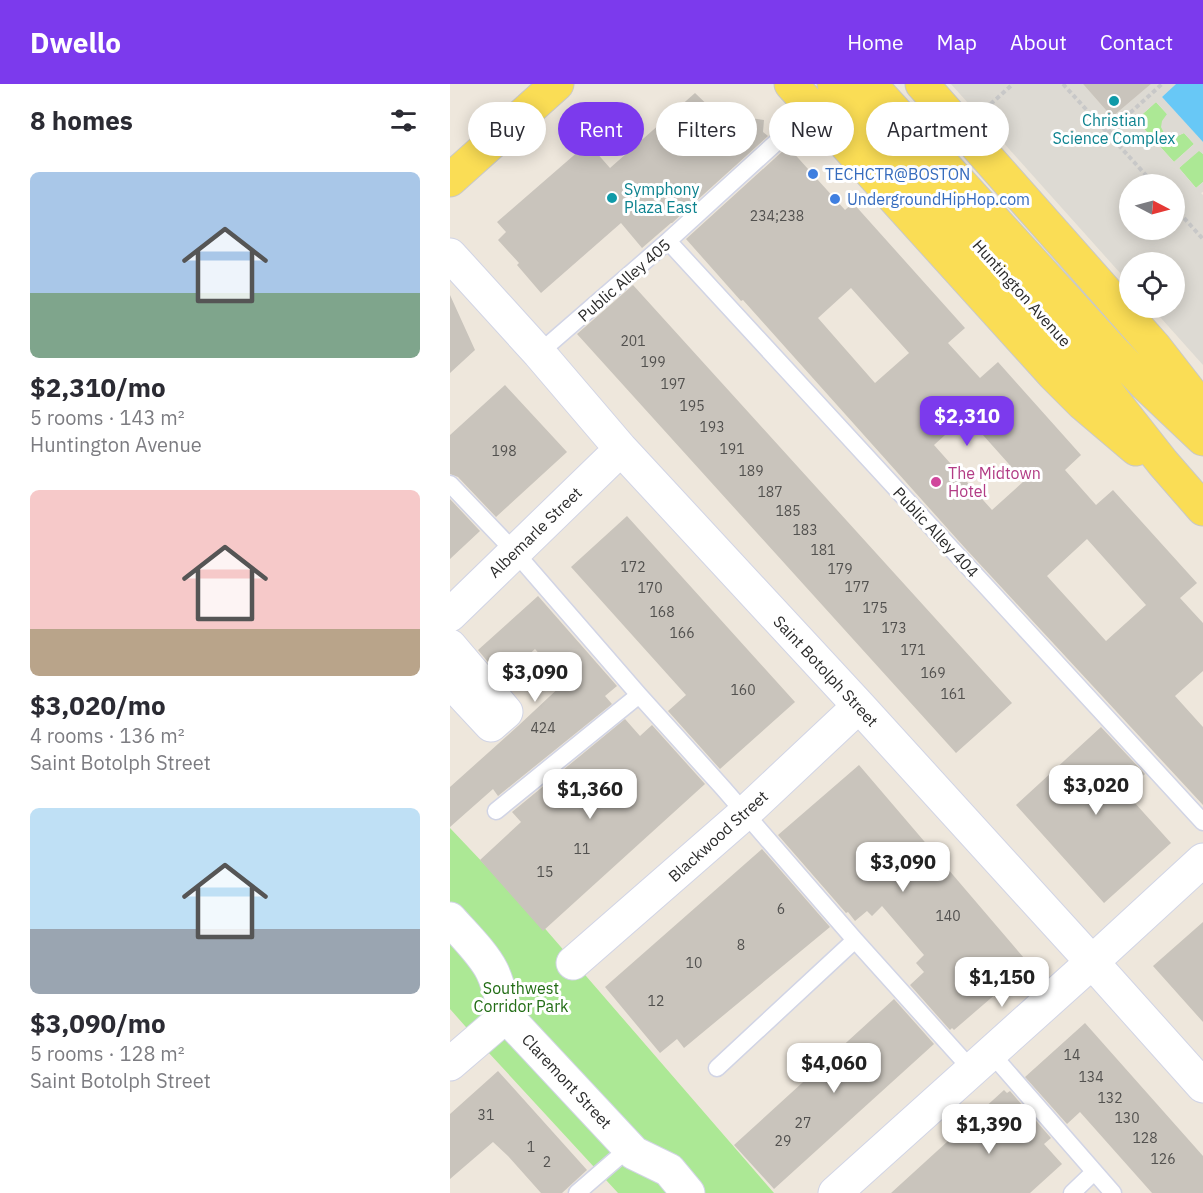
<!DOCTYPE html>
<html lang="en">
<head>
<meta charset="utf-8">
<style>
	body { margin:0; font-family:"IBM Plex Sans",sans-serif; background:#f7f7f7; color:#2b2b33; height:100vh; display:flex; flex-direction:column; font-size:22px; white-space:nowrap }
	* { box-sizing:border-box; margin:0 }
	p { font-size:20px; color:#7c7c81 }
	.icon { flex:none; width:33px; height:33px; fill:none; stroke:currentColor; stroke-width:2; stroke-linecap:round; stroke-linejoin:round }
	.map { position:relative; flex:1; overflow:hidden }
	.drawer { display:flex; flex-direction:column; background:#fff; width:450px }
	.drawer>* { flex:none }
	.guide { position:absolute; left:18px; top:18px; width:570px; height:54px; display:flex; gap:12px }
	.needle { width:39px; rotate:96deg }
	.buttons { position:absolute; left:669px; top:90px; display:grid; gap:12px }
	.buttons a { display:grid; place-items:center; width:66px; height:66px; border-radius:50%; background:#fff; box-shadow:0 3px 15px #0003; font-size:30px }
	.price { position:absolute; translate:-50% -51px; padding:0 14px; border-radius:12px; background:#fff; color:#222; font-size:20px; line-height:39px; filter:drop-shadow(0 2px 3px #0008) }
	.price::after { content:''; position:absolute; left:50%; top:36px; width:18px; height:14px; margin-left:-9px; background:inherit; clip-path:polygon(0 0,100% 0,50% 100%) }
	.price.current { background:#7c3aed; color:#fff }
	ul { padding:0; list-style:none }
	li { display:grid; align-content:center; gap:12px; height:318px; padding:0 30px }
	li span { display:grid; place-items:center; height:186px; border-radius:9px; color:#555 }
	li>.icon { margin-inline-start:auto }
	span .icon { width:108px; height:108px; fill:#fffc; stroke-width:1 }
	li b { font-size:26px }
	h2 { display:flex; justify-content:space-between; align-items:center; height:72px; padding:0 30px; font-size:26px }
	.tag { padding:0 21px; border-radius:27px; background:#fff; box-shadow:0 3px 15px #0003; font-size:21px; line-height:54px }
	.tag.current { background:#7c3aed; color:#fff }
	header { display:flex; align-items:center; gap:36px; box-sizing:border-box; height:84px; padding:0 30px; background:#7c3aed; color:#fff }
	header strong { font-size:28px }
	nav { display:flex; gap:33px; margin-inline-start:auto; font-size:21px }
	main { display:flex; flex:1; min-height:0 }
	.map>svg:first-child { display:block }
</style>
</head>
<body>
<header>
<strong>Dwello</strong>
<nav><a>Home</a><a>Map</a><a>About</a><a>Contact</a></nav>
</header>
<main>
<section class="drawer">
<h2>8 homes<svg class="icon" aria-label="filters" viewBox="0 0 24 24"><path d="M4 7h16M4 17h16"/><circle cx="9" cy="7" r="2"/><circle cx="15" cy="17" r="2"/></svg></h2>
<ul>
<li><span style="background:linear-gradient(#a9c7e8 65%,#7fa58c 0)"><svg class="icon" aria-label="home" viewBox="0 0 24 24"><path d="M3 11l9-7 9 7M6 9v11h12V9"/></svg></span><div><b>$2,310/mo</b><p>5 rooms · 143 m²</p><p>Huntington Avenue</p></div></li>
<li><span style="background:linear-gradient(#f6c9c9 75%,#b9a48a 0)"><svg class="icon" aria-label="home" viewBox="0 0 24 24"><path d="M3 11l9-7 9 7M6 9v11h12V9"/></svg></span><div><b>$3,020/mo</b><p>4 rooms · 136 m²</p><p>Saint Botolph Street</p></div></li>
<li><span style="background:linear-gradient(#bfe0f5 65%,#9aa5b1 0)"><svg class="icon" aria-label="home" viewBox="0 0 24 24"><path d="M3 11l9-7 9 7M6 9v11h12V9"/></svg></span><div><b>$3,090/mo</b><p>5 rooms · 128 m²</p><p>Saint Botolph Street</p></div></li>
</ul>
</section>
<div class="map">
<svg width="753" height="1109" viewBox="0 0 753 1109">
	<rect width="100%" height="100%" fill="#eee7dc"/>
	<path fill="#ace895" d="M706,18L717,30L723,54L734,49L744,60L724,78L686,36Z
		M749,66L753,70V98L746,104L729,84Z
		M0,744L91,840L324,1109H168L38,968L0,925Z"/>
	<path fill="#dddad3" fill-rule="evenodd" d="M501,0H633L662,33L701,0H726L712,13L753,58V70L749,67L729,84L746,104L753,98V108L751,109L753,111V281L702,224H724V178H680L679,199ZM706,18L717,30L712,37L711,43L715,51L723,54L734,49L744,60L724,78L686,36ZM680,100H724V146H680Z"/>
	<path fill="#68c8f6" d="M726,0H753V58L712,13Z"/>
	<path fill="#c9c4bc" fill-rule="evenodd" d="M633,0H701L662,33Z
		M245,9L266,29L314,36L313,48L318,52L222,139H221L192,164L171,139L91,209L67,181L69,179L48,156L56,148L47,138L138,59L160,84Z
		M335,65L337,67L340,65L395,126L403,119L515,244L498,259L530,294L548,278L631,371L615,386L646,421L663,406L747,499L730,514L753,539V587L725,612L753,643V721L515,464L293,216L291,217L236,155ZM401,204L459,269L425,299L368,234ZM516,332L574,397L542,426L484,361ZM637,455L696,521L656,557L597,492Z
		M183,201L562,619L506,669L127,250Z
		M0,211L25,266L0,289Z
		M55,301L117,368L46,433L8,393L0,390V351Z
		M0,415L30,447L0,475Z
		M177,432L345,618L270,685L218,627L236,611L121,483Z
		M88,512L167,602L155,612L162,620L48,712L43,705L0,743V703L68,642L115,598L85,565L52,595L28,566Z
		M175,635L190,652L202,641L255,700L93,847L30,776L71,738L62,728Z
		M651,643L695,690L675,708L721,759L654,819L566,721Z
		M409,681L574,874L542,902L548,908L504,946L502,944L500,946L460,901L474,888L466,879L474,871L432,822L422,832L417,827L405,837L398,828L396,829L328,751Z
		M312,765L380,843L234,964L227,955L210,969L155,903Z
		M753,838V938L703,882Z
		M444,915L484,960L324,1105L284,1061Z
		M635,939L753,1072V1109H702L630,1028L617,1040L575,993Z
		M48,987L137,1086L112,1109H91L58,1072L43,1058L0,1095V1030Z
		M554,1006L557,1009L560,1007L601,1054L594,1060L612,1080L580,1109H441Z"/>
	<g fill="none" stroke-linecap="round" stroke-linejoin="round">
		<defs>
			<path id="lane" d="M218,157L753,738
				M89,269L218,157L364,24
				M0,400L64,467L189,611L273,704L405,856L522,986
				M46,727L189,611
				M540,968L663,1109
				M267,984L405,856
				M127,1109L179,1064
				M622,1109L644,1088"/>
			<path id="street" d="M0,171L89,269L171,365L409,622L642,878L753,1002
				M0,531L171,365
				M0,562L56,628L41,641L0,597
				M0,835C13,850 33,869 42,887C49,901 52,917 56,932L184,1069L219,1086L238,1109
				M123,879L295,729L409,622
				M0,980L56,932
				M385,1109L642,878L753,776"/>
			<path id="primary" d="M341,0L604,291L633,320L686,365
				M384,0L627,270L713,379L753,425
				M420,0L664,268L695,300L753,355
				M472,0L704,262L753,325
				M0,96L107,0"/>
		</defs>
		<use href="#lane" stroke="#d1d4e5" stroke-width="19"/>
		<use href="#street" stroke="#d1d4e5" stroke-width="35"/>
		<use href="#primary" stroke="#c8c8c8" stroke-width="35"/>
		<path stroke="#c8c8c8" stroke-width="4" stroke-dasharray="4.5 3" stroke-linecap="butt" d="M613,0L704,100
			M535,25L563,0
			M658,49L712,0
			M724,123L753,155"/>
		<use href="#lane" stroke="#fff" stroke-width="16"/>
		<use href="#street" stroke="#fff" stroke-width="33"/>
		<use href="#primary" stroke="#fadd55" stroke-width="33"/>
	</g>
	<g fill="#0f9aa8" stroke="#fff" stroke-width="2">
		<circle cx="664" cy="17" r="6"/>
		<circle cx="162" cy="114" r="6"/>
	</g>
	<g fill="#3f7fe0" stroke="#fff" stroke-width="2">
		<circle cx="363" cy="90" r="6"/>
		<circle cx="385" cy="115" r="6"/>
	</g>
	<circle fill="#d1479c" stroke="#fff" stroke-width="2" cx="486" cy="398" r="6"/>
	<g text-anchor="middle" dominant-baseline="central" stroke-width="6" stroke-linejoin="round" paint-order="stroke">
		<g font-size="14" fill="#52514f">
			<text x="327" y="132">234;238</text>
			<text x="183" y="257">201</text>
			<text x="203" y="278">199</text>
			<text x="223" y="300">197</text>
			<text x="242" y="322">195</text>
			<text x="262" y="343">193</text>
			<text x="282" y="365">191</text>
			<text x="54" y="367">198</text>
			<text x="301" y="387">189</text>
			<text x="320" y="408">187</text>
			<text x="338" y="427">185</text>
			<text x="355" y="446">183</text>
			<text x="373" y="466">181</text>
			<text x="183" y="483">172</text>
			<text x="390" y="485">179</text>
			<text x="407" y="503">177</text>
			<text x="200" y="504">170</text>
			<text x="425" y="524">175</text>
			<text x="212" y="528">168</text>
			<text x="444" y="544">173</text>
			<text x="232" y="549">166</text>
			<text x="463" y="566">171</text>
			<text x="483" y="589">169</text>
			<text x="293" y="606">160</text>
			<text x="503" y="610">161</text>
			<text x="93" y="644">424</text>
			<text x="132" y="765">11</text>
			<text x="95" y="788">15</text>
			<text x="331" y="825">6</text>
			<text x="498" y="832">140</text>
			<text x="291" y="861">8</text>
			<text x="244" y="879">10</text>
			<text x="206" y="917">12</text>
			<text x="622" y="971">14</text>
			<text x="641" y="993">134</text>
			<text x="660" y="1014">132</text>
			<text x="36" y="1031">31</text>
			<text x="677" y="1034">130</text>
			<text x="353" y="1039">27</text>
			<text x="695" y="1054">128</text>
			<text x="333" y="1057">29</text>
			<text x="81" y="1063">1</text>
			<text x="713" y="1075">126</text>
			<text x="97" y="1078">2</text>
		</g>
		<g font-size="16" fill="#0d838f" stroke="#fff">
			<text x="664" y="36">Christian<tspan x="664" dy="18">Science Complex</tspan></text>
			<text x="174" y="105" text-anchor="start">Symphony<tspan x="174" dy="18">Plaza East</tspan></text>
		</g>
		<g font-size="16" fill="#366cbe" stroke="#fff" text-anchor="start">
			<text x="375" y="90">TECHCTR@BOSTON</text>
			<text x="397" y="115">UndergroundHipHop.com</text>
		</g>
		<g font-size="16" fill="#2b2b2b" stroke="#fff">
			<text transform="translate(174 196) rotate(-41)">Public Alley 405</text>
			<text transform="translate(572 209) rotate(48)">Huntington Avenue</text>
			<text transform="translate(85 448) rotate(-44)">Albemarle Street</text>
			<text transform="translate(486 448) rotate(47)">Public Alley 404</text>
			<text transform="translate(376 587) rotate(47)">Saint Botolph Street</text>
			<text transform="translate(268 752) rotate(-42)">Blackwood Street</text>
			<text transform="translate(117 997) rotate(47)">Claremont Street</text>
		</g>
		<g font-size="16" fill="#b23c85" stroke="#fff" text-anchor="start">
			<text x="498" y="389">The Midtown<tspan x="498" dy="18">Hotel</tspan></text>
		</g>
		<g font-size="16" fill="#226d15" stroke="#fff">
			<text x="71" y="904">Southwest<tspan x="71" dy="18">Corridor Park</tspan></text>
		</g>
	</g>
</svg>
<div class="buttons">
<a><svg class="needle" viewBox="-14 -14 28 28"><path d="M0-13l5 13h-10z" fill="#e53935"/><path d="M0 13l5-13h-10z" fill="#7c7c81"/></svg></a>
<a><svg class="icon" aria-label="locate" viewBox="0 0 24 24"><circle cx="12" cy="12" r="6"/><path d="M12 2v4M12 18v4M2 12h4M18 12h4"/></svg></a>
</div>
<b class="price current" style="left:517px;top:363px">$2,310</b>
<b class="price" style="left:85px;top:619px">$3,090</b>
<b class="price" style="left:646px;top:732px">$3,020</b>
<b class="price" style="left:140px;top:736px">$1,360</b>
<b class="price" style="left:453px;top:809px">$3,090</b>
<b class="price" style="left:552px;top:924px">$1,150</b>
<b class="price" style="left:384px;top:1010px">$4,060</b>
<b class="price" style="left:539px;top:1071px">$1,390</b>
<div class="guide">
<a class="tag">Buy</a>
<a class="tag current">Rent</a>
<a class="tag">Filters</a>
<a class="tag">New</a>
<a class="tag">Apartment</a>
</div>
</div>
</main>
</body>
</html>
